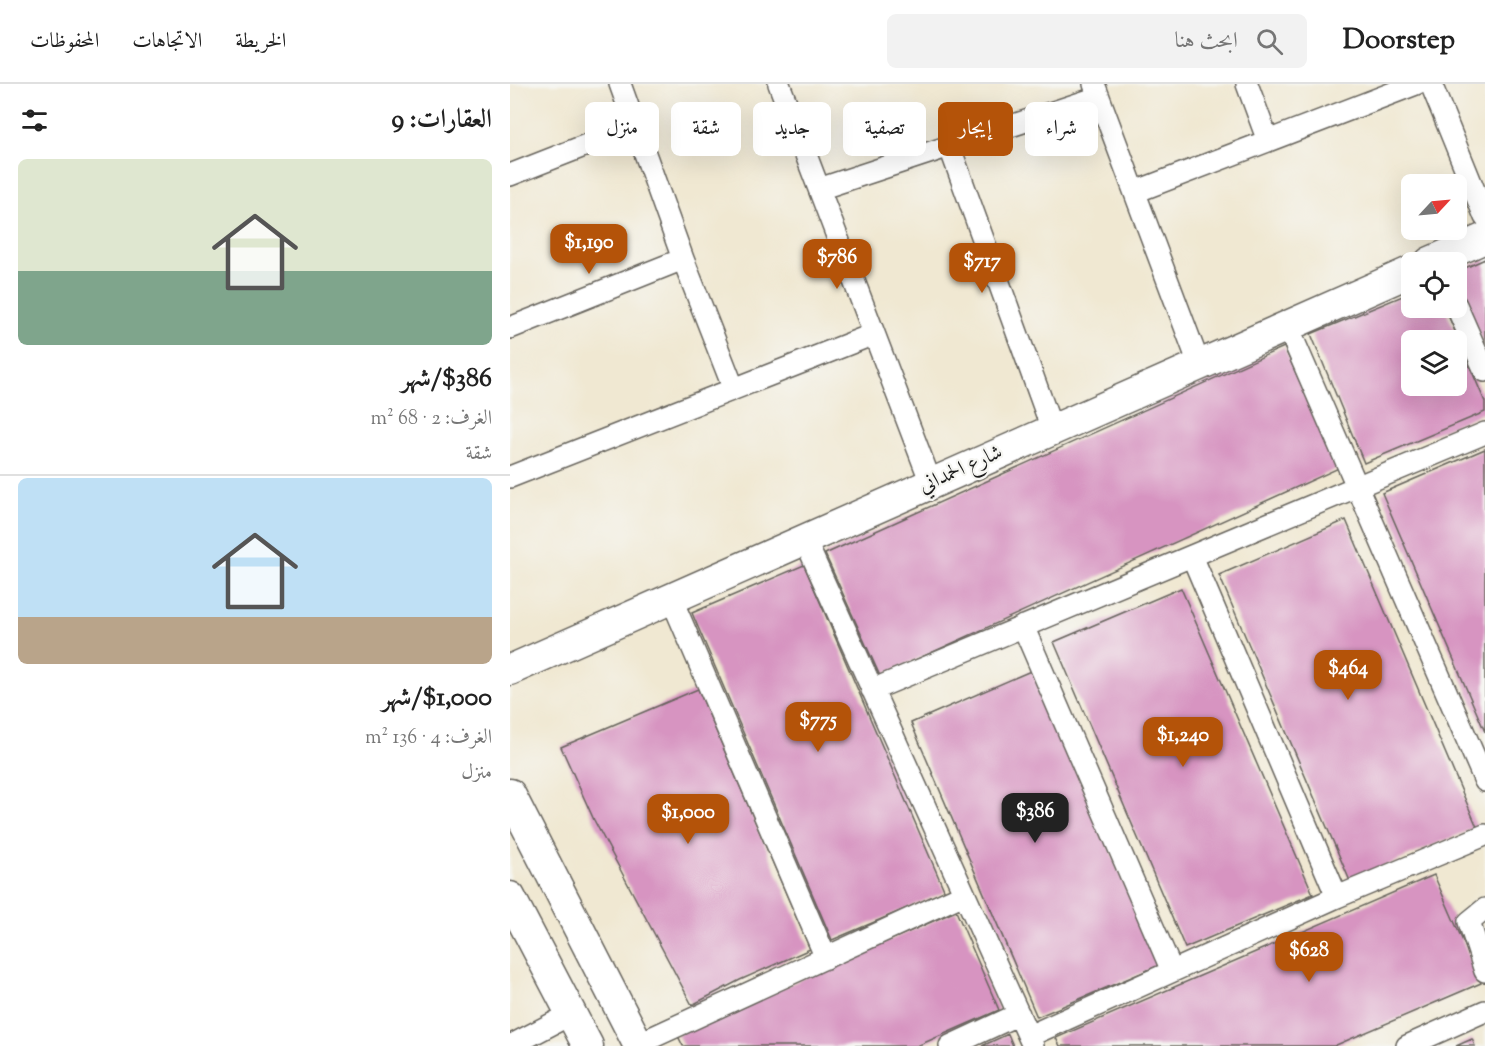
<!DOCTYPE html>
<html lang="ar">
<head>
<meta charset="utf-8">
<style>
	body { margin:0; font-family:"Sorts Mill Goudy",Amiri,serif; background:#f2f2f2; color:#222; direction:rtl; height:100vh; display:flex; flex-direction:column; font-size:22px; white-space:nowrap }
	* { box-sizing:border-box; margin:0 }
	p { font-size:20px; color:#767676 }
	.icon { flex:none; width:33px; height:33px; fill:none; stroke:currentColor; stroke-width:2; stroke-linecap:round; stroke-linejoin:round }
	.map { position:relative; flex:1; overflow:hidden; direction:ltr }
	.details { display:flex; flex-direction:column; background:#fff; width:510px }
	.details>* { flex:none }
	.banner { position:absolute; left:18px; top:18px; width:570px; height:54px; direction:rtl; display:flex; gap:12px }
	.needle { width:39px; rotate:64deg }
	.tools { position:absolute; left:891px; top:90px; display:grid; gap:12px }
	.tools a { display:grid; place-items:center; width:66px; height:66px; border-radius:9px; background:#fff; box-shadow:0 6px 24px #0002; font-size:30px }
	.price { position:absolute; translate:-50% -51px; padding:0 14px; border-radius:12px; background:#b45309; color:#fff; font-size:20px; line-height:39px; filter:drop-shadow(0 2px 3px #0008) }
	.price::after { content:''; position:absolute; left:50%; top:36px; width:18px; height:14px; margin-left:-9px; background:inherit; clip-path:polygon(0 0,100% 0,50% 100%) }
	.price.selected { background:#222; color:#fff }
	ul { padding:0; list-style:none }
	li { display:grid; align-content:center; gap:12px; height:318px; padding:0 18px }
	li+li { border-top:2px solid #e0e0e0 }
	li span { display:grid; place-items:center; height:186px; border-radius:9px; color:#555 }
	li>.icon { margin-inline-start:auto }
	span .icon { width:108px; height:108px; fill:#fffc; stroke-width:1 }
	li b { font-size:26px }
	h2 { display:flex; justify-content:space-between; align-items:center; height:72px; padding:0 18px; font-size:26px }
	.pill { padding:0 21px; border-radius:9px; background:#fff; box-shadow:0 6px 24px #0002; font-size:21px; line-height:54px }
	.pill.selected { background:#b45309; color:#fff }
	header { display:flex; align-items:center; gap:36px; box-sizing:border-box; height:84px; padding:0 30px; background:#fff; border-bottom:2px solid #e0e0e0 }
	header strong { font-size:28px }
	nav { display:flex; gap:33px; margin-inline-start:auto; font-size:21px }
	.search { width:420px; height:54px; background:#f2f2f2; display:flex; align-items:center; gap:15px; box-sizing:border-box; padding:0 21px; border-radius:9px; color:#767676; font-size:22px }
	main { display:flex; flex:1; min-height:0 }
	.map>svg:first-child { display:block }
</style>
</head>
<body>
<header>
<strong>Doorstep</strong>
<div class="search"><svg class="icon" aria-label="search" viewBox="0 0 24 24"><circle cx="10" cy="10" r="6"/><path d="M15 15l6 6"/></svg>ابحث هنا</div>
<nav><a>الخريطة</a><a>الاتجاهات</a><a>المحفوظات</a></nav>
</header>
<main>
<div class="map">
<svg width="975" height="962" viewBox="0 0 975 962">
	<rect width="100%" height="100%" fill="#f6f6f2"/>
	<filter id="ink" filterUnits="userSpaceOnUse"><feTurbulence type="fractalNoise" baseFrequency=".0167" numOctaves="2"/><feDisplacementMap in="SourceGraphic" scale="12" xChannelSelector="R" yChannelSelector="G"/><feConvolveMatrix kernelMatrix="1 2 1 2 8 2 1 2 1" color-interpolation-filters="sRGB"/></filter>
	<filter id="wash" filterUnits="userSpaceOnUse"><feTurbulence type="fractalNoise" baseFrequency=".008" numOctaves="4" result="noise"/><feDisplacementMap in="SourceGraphic" scale="24" xChannelSelector="R" yChannelSelector="G"/><feGaussianBlur stdDeviation="1.35" result="paint"/><feColorMatrix in="noise" values="0 0 0 0 0 0 0 0 0 0 0 0 0 0 0 0 0 1.4 0 .05"/><feComposite in="paint" operator="in"/></filter>
	<g filter="url(#wash)">
		<rect width="100%" height="100%" fill="#f0e8d2"/>
		<g id="blocks">
			<path fill="#d794c1" fill-rule="evenodd" d="M975,175V264L946,198V188Z
				M902,208V224H935L975,318V328L854,379L801,250ZM902,256H946V302H902Z
				M774,263L829,384L370,592L315,470Z
				M975,365V648L872,409Z
				M836,436L967,743L840,797L709,491Z
				M294,481L435,808L322,856L182,529Z
				M671,504L803,810L675,864L544,558Z
				M523,586L650,881L527,933L401,639Z
				M188,605L300,865L230,896L182,921L84,736L51,663Z
				M924,791L971,899L824,962H550L546,954Z
				M446,827L489,926L407,962H173L167,950Z
				M498,950L503,962H472Z
				M962,955L965,962H946Z"/>
		</g>
	</g>
	<g filter="url(#ink)">
		<use href="#blocks" fill-opacity="0" stroke="#66635c" stroke-width="1.5"/>
		<g fill="none" stroke-linecap="round" stroke-linejoin="round">
			<defs>
				<path id="street" d="M110,0L173,175L223,303
					M269,0L421,399
					M584,0L689,280
					M737,0L758,57
					M921,0L975,133
					M439,61L542,345
					M0,91L125,42
					M309,105L589,13
					M625,108L906,0
					M946,221L975,287
					M777,241L975,697
					M0,244L173,175
					M0,393L364,250
					M295,456L523,962
					M682,472L827,813
					M162,516L316,874
					M513,542L662,887
					M362,606L975,349
					M975,825L959,838L975,887
					M519,952L827,813L975,751
					M128,960L454,810
					M0,962L61,930
					M440,962L509,930
					M897,962L975,927"/>
				<path id="secondary" d="M920,178L975,154
					M0,586L902,187
					M0,710L129,962
					M0,813L78,962"/>
			</defs>
			<use href="#street" stroke="#66635c" stroke-width="24"/>
			<use href="#secondary" stroke="#66635c" stroke-width="33"/>
			<use href="#street" stroke="#fff" stroke-width="21"/>
			<use href="#secondary" stroke="#fff" stroke-width="30"/>
		</g>
	</g>
	<g text-anchor="middle" dominant-baseline="central" stroke-width="4.5" stroke-linejoin="round" paint-order="stroke">
		<g font-size="21" fill="#1c1c1c" stroke="#f6f6f2">
			<text transform="translate(451 386) rotate(-24)">شارع الحمداني</text>
		</g>
	</g>
</svg>
<div class="tools">
<a><svg class="needle" viewBox="-14 -14 28 28"><path d="M0-13l5 13h-10z" fill="#e53935"/><path d="M0 13l5-13h-10z" fill="#767676"/></svg></a>
<a><svg class="icon" aria-label="locate" viewBox="0 0 24 24"><circle cx="12" cy="12" r="6"/><path d="M12 2v4M12 18v4M2 12h4M18 12h4"/></svg></a>
<a><svg class="icon" aria-label="layers" viewBox="0 0 24 24"><path d="M12 4l9 5-9 5-9-5zM3 14l9 5 9-5"/></svg></a>
</div>
<b class="price" style="left:79px;top:191px">$1,190</b>
<b class="price" style="left:327px;top:206px">$786</b>
<b class="price" style="left:472px;top:210px">$717</b>
<b class="price" style="left:838px;top:617px">$464</b>
<b class="price" style="left:308px;top:669px">$775</b>
<b class="price" style="left:673px;top:684px">$1,240</b>
<b class="price selected" style="left:525px;top:760px">$386</b>
<b class="price" style="left:178px;top:761px">$1,000</b>
<b class="price" style="left:799px;top:899px">$628</b>
<div class="banner">
<a class="pill">شراء</a>
<a class="pill selected">إيجار</a>
<a class="pill">تصفية</a>
<a class="pill">جديد</a>
<a class="pill">شقة</a>
<a class="pill">منزل</a>
</div>
</div>
<section class="details">
<h2>العقارات: 9<svg class="icon" aria-label="filters" viewBox="0 0 24 24"><path d="M4 7h16M4 17h16"/><circle cx="9" cy="7" r="2"/><circle cx="15" cy="17" r="2"/></svg></h2>
<ul>
<li><span style="background:linear-gradient(#dfe7d0 60%,#7fa58c 0)"><svg class="icon" aria-label="home" viewBox="0 0 24 24"><path d="M3 11l9-7 9 7M6 9v11h12V9"/></svg></span><div><b>$386/شهر</b><p>الغرف: 2 · 68 m²</p><p>شقة</p></div></li>
<li><span style="background:linear-gradient(#bfe0f5 75%,#b9a48a 0)"><svg class="icon" aria-label="home" viewBox="0 0 24 24"><path d="M3 11l9-7 9 7M6 9v11h12V9"/></svg></span><div><b>$1,000/شهر</b><p>الغرف: 4 · 136 m²</p><p>منزل</p></div></li>
</ul>
</section>
</main>
</body>
</html>
